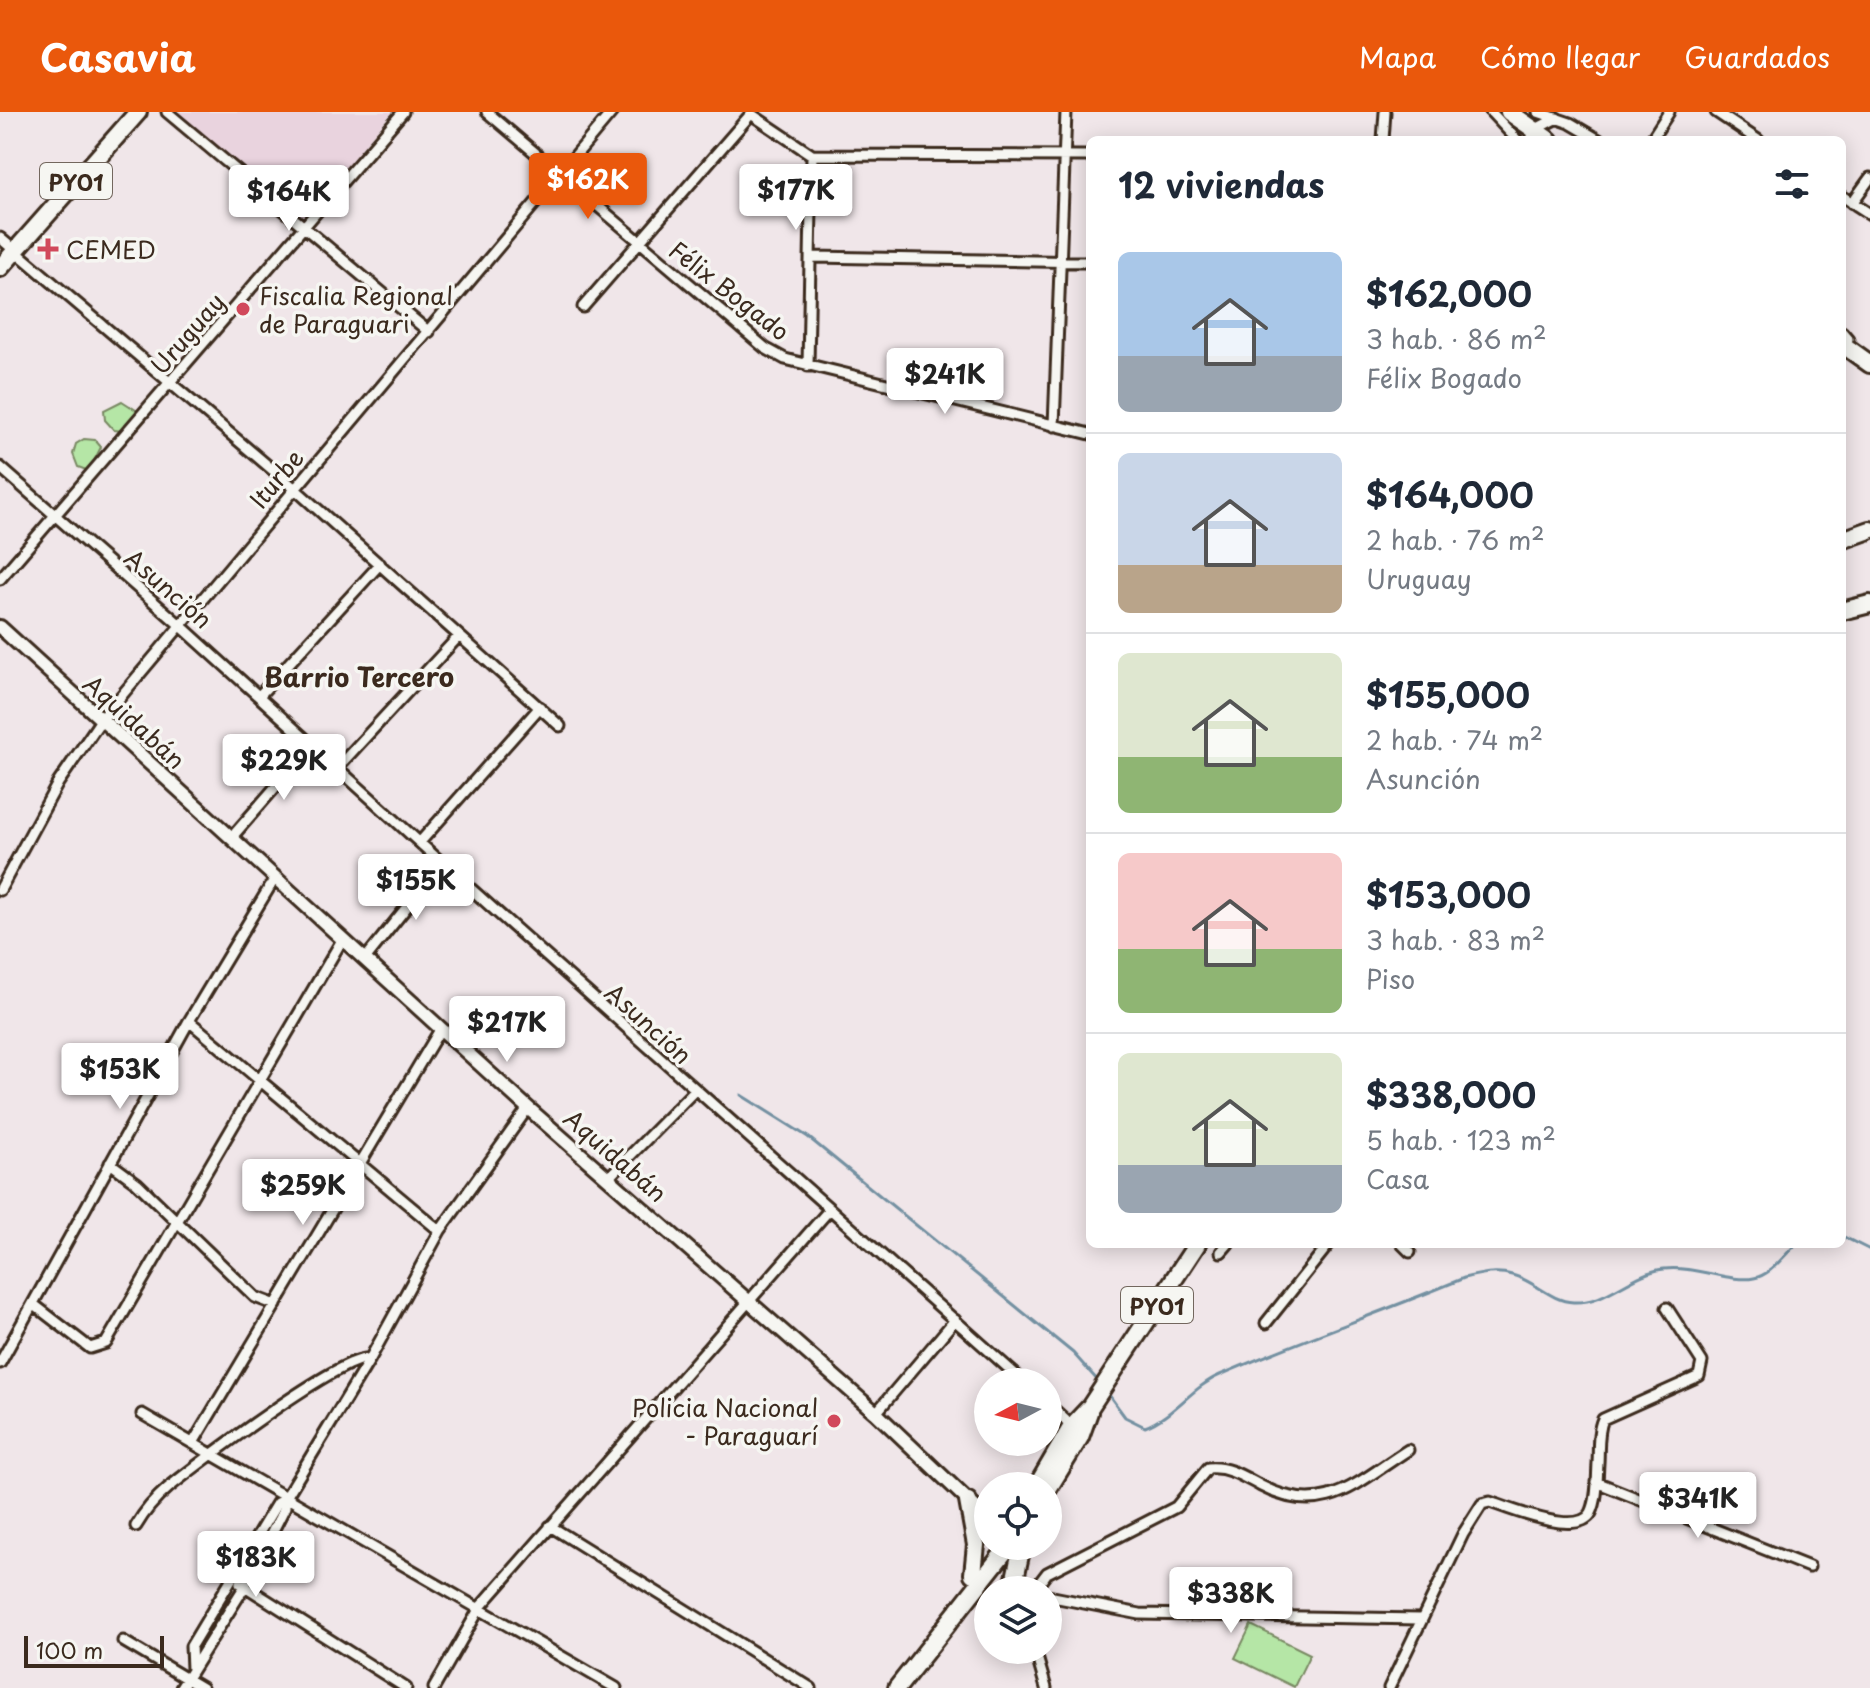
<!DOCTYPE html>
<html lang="es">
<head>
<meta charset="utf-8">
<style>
	body { margin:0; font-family:"Playpen Sans",sans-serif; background:#f2f2f3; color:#1f2937; height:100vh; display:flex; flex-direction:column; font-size:30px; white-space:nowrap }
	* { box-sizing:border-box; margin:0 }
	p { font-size:26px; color:#747a83 }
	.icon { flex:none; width:44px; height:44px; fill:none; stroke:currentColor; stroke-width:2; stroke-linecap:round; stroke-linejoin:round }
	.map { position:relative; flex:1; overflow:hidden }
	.panel { position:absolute; left:1086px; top:24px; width:760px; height:1112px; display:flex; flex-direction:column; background:#fff; border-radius:12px; box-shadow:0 4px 20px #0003 }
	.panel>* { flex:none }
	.needle { width:52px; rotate:263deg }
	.controls { position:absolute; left:974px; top:1256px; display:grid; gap:16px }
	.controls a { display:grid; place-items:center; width:88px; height:88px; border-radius:50%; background:#fff; box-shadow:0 4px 20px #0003; font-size:40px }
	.scale { position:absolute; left:24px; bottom:20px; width:140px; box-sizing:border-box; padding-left:8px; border:4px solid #3b2a1e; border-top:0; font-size:22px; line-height:28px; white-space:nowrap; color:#3b2a1e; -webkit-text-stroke:6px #f6f6f2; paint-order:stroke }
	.price { position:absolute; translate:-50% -68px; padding:0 18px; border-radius:8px; background:#fff; color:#222; font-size:26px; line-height:52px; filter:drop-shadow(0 2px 4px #0008) }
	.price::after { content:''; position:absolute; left:50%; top:48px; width:24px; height:18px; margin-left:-12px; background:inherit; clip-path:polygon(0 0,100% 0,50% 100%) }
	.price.on { background:#ea580c; color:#fff }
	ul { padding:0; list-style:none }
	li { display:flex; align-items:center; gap:24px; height:200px; padding:0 32px }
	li+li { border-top:2px solid #e0e1e3 }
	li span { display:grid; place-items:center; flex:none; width:224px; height:160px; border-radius:12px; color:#555 }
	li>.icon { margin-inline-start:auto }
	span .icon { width:96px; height:96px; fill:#fffc; stroke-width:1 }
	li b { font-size:34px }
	h2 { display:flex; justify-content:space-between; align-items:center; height:96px; padding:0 32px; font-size:34px }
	header { display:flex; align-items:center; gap:48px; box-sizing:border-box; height:112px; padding:0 40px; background:#ea580c; color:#fff }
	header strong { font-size:38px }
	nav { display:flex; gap:44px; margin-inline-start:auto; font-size:28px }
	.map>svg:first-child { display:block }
</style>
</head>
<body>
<header>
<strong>Casavia</strong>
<nav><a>Mapa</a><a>Cómo llegar</a><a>Guardados</a></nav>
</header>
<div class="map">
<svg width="1870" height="1576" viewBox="0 0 1870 1576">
	<rect width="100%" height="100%" fill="#f0e6e9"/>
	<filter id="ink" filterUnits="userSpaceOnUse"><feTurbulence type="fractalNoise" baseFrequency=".0125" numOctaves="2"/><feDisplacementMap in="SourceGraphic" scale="16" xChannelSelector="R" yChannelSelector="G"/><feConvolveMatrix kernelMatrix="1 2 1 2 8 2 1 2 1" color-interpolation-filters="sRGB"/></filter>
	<g filter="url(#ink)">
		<path fill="#e9d3de" d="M172,0H392L303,106Z"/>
		<path fill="#b5e6a6" stroke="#788862" stroke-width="2" d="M122,289L139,300L123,319L114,318L105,308L104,298Z
			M84,327L95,328L101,335L89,359L78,355L73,342L76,332Z
			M1251,1513L1310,1542L1294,1575L1235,1546Z"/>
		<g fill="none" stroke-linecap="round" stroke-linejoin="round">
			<path stroke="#7390a1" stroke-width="3" d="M741,983L808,1025L1073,1241L1099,1270
				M1842,1124L1870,1138
				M1106,1279L1125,1305L1145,1315C1174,1304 1192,1275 1220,1263C1300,1228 1383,1200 1464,1166C1480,1162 1496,1158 1512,1163C1534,1168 1550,1189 1573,1190C1607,1192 1630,1161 1664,1157C1694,1153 1731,1171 1754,1166C1772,1163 1784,1142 1797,1132"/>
			<defs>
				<path id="minor" d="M167,0L429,220
					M487,0L765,236L785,247L1090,322
					M1491,0L1517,28
					M1538,0L1570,11L1599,28
					M1716,0L1758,28
					M1383,28L1385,0
					M1531,28L1534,18L1557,6
					M1651,28L1669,0
					M812,43L1090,44
					M1842,84L1870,102
					M1852,91L1870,66
					M0,126L294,376L560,614
					M813,145L1090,150
					M583,195L751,2L812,43L808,254
					M1842,220L1848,227
					M1054,314L1066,0
					M0,355L180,513L442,751L1024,1270
					M0,467L403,0
					M259,584L380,452
					M337,656L459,524
					M231,726L313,632
					M421,729L540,595
					M0,778L58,671L101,608L612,0
					M365,847L442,751
					M189,909L440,1119
					M110,1051L137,1071L255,1185L276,1193
					M609,1065L695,978
					M1402,1132L1410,1140
					M1221,1140L1228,1132
					M33,1192L90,1236L106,1231L342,828
					M1266,1211L1329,1132
					M0,1251L189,909L275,766
					M1048,1292L1072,1314
					M876,1301L955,1208
					M142,1302L616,1576
					M193,1331L441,916
					M1596,1370L1809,1455
					M136,1414C144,1400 155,1387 168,1376C194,1355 346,1239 370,1247
					M550,1414L811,1576
					M240,1471L406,1576
					M1034,1478L1047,1461L1176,1395L1208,1356C1228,1354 1244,1365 1261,1374C1324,1407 1356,1371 1408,1338
					M1048,1484L1140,1502L1420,1507
					M123,1529L202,1576
					M1035,1538L1046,1576
					M192,1557L191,1534L277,1391L285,1387L370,1247L440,1119L528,996
					M181,1576L245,1474L285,1395V1387
					M434,1576L481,1494L830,1097
					M1389,1576L1463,1422L1482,1392L1490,1390C1510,1397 1578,1425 1591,1401C1598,1387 1597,1366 1598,1351C1599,1337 1597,1320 1603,1307L1699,1264L1702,1250L1667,1196"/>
				<path id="tertiary" d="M0,515L528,996L876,1301L978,1398L988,1412"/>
				<path id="trunk" d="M1509,0L1549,28
					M0,156L138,0
					M1842,232L1870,252
					M1842,428L1870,418
					M1842,499L1870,492
					M1037,1374L1072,1314L1090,1295L1197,1132
					M1048,1377L1080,1325L1089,1300
					M968,1389L976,1433L973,1462
					M1014,1471L1022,1434
					M897,1576L1009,1434"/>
			</defs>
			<use href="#minor" stroke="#3b2a1e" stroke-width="15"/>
			<use href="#tertiary" stroke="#3b2a1e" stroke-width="18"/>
			<use href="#trunk" stroke="#3b2a1e" stroke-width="22"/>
			<use href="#minor" stroke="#f6f6f2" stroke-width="9"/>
			<use href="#tertiary" stroke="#f6f6f2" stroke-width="12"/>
			<use href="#trunk" stroke="#f6f6f2" stroke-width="16"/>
		</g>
	</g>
	<g fill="#d1495b" stroke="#f6f6f2" stroke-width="3">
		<path d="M44 125h8v8h8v8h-8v8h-8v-8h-8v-8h8z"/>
		<circle cx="243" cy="197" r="8"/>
		<circle cx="834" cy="1309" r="8"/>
	</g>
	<g text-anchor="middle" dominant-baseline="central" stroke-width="7" stroke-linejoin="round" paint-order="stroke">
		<g fill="#f6f6f2" stroke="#73675e" stroke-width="2">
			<rect x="40" y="51" width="72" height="36" rx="6"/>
			<rect x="1121" y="1175" width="72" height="36" rx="6"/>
		</g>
		<g font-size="22" font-weight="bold" fill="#3b2a1e">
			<text x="76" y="69">PY01</text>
			<text x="1157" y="1193">PY01</text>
		</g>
		<g font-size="24" fill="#3b2a1e" stroke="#f6f6f2" text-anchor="start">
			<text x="66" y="137">CEMED</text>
			<text x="259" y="183">Fiscalia Regional<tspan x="259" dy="28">de Paraguari</tspan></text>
			<text x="818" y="1295" text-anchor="end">Policia Nacional<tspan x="818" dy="28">- Paraguarí</tspan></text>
		</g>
		<g font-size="24" fill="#3b2a1e" stroke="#f6f6f2">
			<text transform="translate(730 178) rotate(38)">Félix Bogado</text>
			<text transform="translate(187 221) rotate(-49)">Uruguay</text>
			<text transform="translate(276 366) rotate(-50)">Iturbe</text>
			<text transform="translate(169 476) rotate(41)">Asunción</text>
			<text transform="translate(135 609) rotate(42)">Aquidabán</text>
			<text transform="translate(649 911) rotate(42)">Asunción</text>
			<text transform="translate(616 1043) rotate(41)">Aquidabán</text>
		</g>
		<g font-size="26" font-weight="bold" fill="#3b2a1e" stroke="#f6f6f2">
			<text x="359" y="564">Barrio Tercero</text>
		</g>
	</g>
</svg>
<div class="controls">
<a><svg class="needle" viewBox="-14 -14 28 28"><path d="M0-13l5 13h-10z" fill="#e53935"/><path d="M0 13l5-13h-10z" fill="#747a83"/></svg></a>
<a><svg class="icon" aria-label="locate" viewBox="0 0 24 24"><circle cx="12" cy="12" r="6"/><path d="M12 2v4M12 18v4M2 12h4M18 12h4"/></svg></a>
<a><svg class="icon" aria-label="layers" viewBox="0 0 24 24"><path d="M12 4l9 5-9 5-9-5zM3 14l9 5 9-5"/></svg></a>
</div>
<div class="scale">100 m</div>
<b class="price on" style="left:588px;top:109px">$162K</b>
<b class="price" style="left:796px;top:120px">$177K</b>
<b class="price" style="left:289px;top:121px">$164K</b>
<b class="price" style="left:945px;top:304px">$241K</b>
<b class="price" style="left:284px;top:690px">$229K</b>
<b class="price" style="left:416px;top:810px">$155K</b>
<b class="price" style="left:507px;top:952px">$217K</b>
<b class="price" style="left:120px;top:999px">$153K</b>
<b class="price" style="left:303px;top:1115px">$259K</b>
<b class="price" style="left:1698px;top:1428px">$341K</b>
<b class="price" style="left:256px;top:1487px">$183K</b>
<b class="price" style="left:1231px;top:1523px">$338K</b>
<section class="panel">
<h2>12 viviendas<svg class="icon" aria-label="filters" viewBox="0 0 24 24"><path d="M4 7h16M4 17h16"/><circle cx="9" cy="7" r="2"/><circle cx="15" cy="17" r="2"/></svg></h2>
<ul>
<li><span style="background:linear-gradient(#a9c7e8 65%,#9aa5b1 0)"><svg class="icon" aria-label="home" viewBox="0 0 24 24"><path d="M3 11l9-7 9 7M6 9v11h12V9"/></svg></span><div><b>$162,000</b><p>3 hab. · 86 m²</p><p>Félix Bogado</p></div></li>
<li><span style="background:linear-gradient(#c9d6e8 70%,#b9a48a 0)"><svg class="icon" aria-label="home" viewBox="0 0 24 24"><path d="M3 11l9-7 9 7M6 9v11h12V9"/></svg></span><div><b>$164,000</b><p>2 hab. · 76 m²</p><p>Uruguay</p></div></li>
<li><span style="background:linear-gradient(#dfe7d0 65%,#8fb573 0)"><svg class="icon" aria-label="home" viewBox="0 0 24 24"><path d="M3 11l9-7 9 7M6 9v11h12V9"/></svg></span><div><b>$155,000</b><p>2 hab. · 74 m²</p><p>Asunción</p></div></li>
<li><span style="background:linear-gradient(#f6c9c9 60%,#8fb573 0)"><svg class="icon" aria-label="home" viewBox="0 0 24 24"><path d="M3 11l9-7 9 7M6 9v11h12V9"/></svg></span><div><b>$153,000</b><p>3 hab. · 83 m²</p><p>Piso</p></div></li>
<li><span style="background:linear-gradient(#dfe7d0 70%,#9aa5b1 0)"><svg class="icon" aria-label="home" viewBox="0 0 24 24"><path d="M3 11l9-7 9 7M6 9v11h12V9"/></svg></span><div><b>$338,000</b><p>5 hab. · 123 m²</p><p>Casa</p></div></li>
</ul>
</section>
</div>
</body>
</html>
